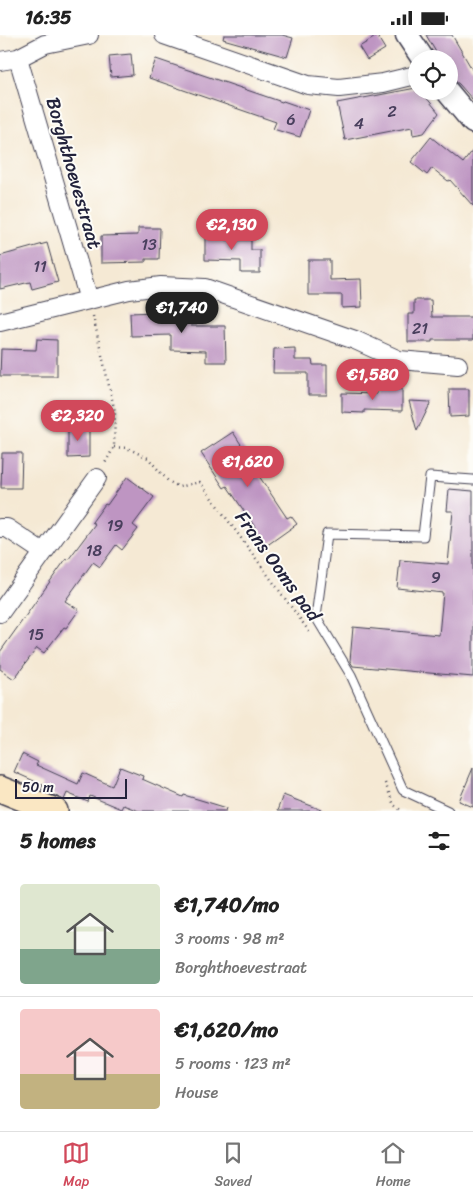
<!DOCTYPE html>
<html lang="en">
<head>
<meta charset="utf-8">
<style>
	body { margin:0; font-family:Sriracha,sans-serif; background:#f2f2f2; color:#222; height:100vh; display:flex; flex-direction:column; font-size:19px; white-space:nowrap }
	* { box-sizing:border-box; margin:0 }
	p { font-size:16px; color:#767676 }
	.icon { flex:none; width:28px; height:28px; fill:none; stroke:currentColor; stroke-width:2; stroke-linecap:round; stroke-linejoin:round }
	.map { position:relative; height:776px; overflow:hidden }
	.drawer { display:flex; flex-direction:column; background:#fff; flex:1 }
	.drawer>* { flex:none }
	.fabs { position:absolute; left:408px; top:15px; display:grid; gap:10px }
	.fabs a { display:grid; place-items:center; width:50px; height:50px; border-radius:50%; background:#fff; box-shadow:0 2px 12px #0003; font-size:25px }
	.scale { position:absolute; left:15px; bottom:12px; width:112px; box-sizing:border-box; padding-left:5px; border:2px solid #22223b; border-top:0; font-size:14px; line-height:18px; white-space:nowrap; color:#22223b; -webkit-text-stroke:4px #fdfcf7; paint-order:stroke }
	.price { position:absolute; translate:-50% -42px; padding:0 11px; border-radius:18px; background:#d1495b; color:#fff; font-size:16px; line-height:32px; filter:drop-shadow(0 1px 2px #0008) }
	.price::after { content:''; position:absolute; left:50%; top:30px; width:15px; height:11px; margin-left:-8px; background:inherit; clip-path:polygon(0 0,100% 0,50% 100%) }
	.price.on { background:#222; color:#fff }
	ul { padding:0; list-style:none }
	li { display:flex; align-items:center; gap:15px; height:125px; padding:0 20px }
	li+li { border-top:1px solid #e0e0e0 }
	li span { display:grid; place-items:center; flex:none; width:140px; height:100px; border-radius:5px; color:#555 }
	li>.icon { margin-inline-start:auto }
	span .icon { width:60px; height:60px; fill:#fffc; stroke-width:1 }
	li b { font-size:21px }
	h2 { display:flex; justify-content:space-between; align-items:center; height:60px; padding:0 20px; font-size:21px }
	.status { display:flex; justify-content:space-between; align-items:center; height:35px; padding:0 25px; background:#fff; direction:ltr }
	.status svg { height:14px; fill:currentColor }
	.tab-bar { display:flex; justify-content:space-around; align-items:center; height:70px; border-top:1px solid #e0e0e0; background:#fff; font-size:14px; color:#767676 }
	.tab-bar a { display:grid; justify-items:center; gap:2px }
	.tab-bar .on { color:#d1495b }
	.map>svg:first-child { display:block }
</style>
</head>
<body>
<div class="status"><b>16:35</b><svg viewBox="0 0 49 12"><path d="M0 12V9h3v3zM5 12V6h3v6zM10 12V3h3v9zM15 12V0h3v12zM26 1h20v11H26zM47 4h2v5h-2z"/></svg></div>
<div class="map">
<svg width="473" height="776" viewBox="0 0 473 776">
	<rect width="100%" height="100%" fill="#fdfcf7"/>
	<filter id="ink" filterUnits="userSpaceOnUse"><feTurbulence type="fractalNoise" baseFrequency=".02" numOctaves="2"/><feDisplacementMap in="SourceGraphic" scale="10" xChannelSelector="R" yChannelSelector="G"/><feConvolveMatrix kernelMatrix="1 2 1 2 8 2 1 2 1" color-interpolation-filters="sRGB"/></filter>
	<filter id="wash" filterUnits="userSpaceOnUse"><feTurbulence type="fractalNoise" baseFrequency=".0096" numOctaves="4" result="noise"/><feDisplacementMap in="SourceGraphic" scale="20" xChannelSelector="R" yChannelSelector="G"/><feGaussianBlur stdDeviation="1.12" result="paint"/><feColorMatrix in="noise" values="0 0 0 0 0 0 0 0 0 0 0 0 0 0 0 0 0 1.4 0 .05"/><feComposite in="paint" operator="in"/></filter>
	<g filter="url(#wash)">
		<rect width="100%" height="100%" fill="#f5e9d4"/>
		<g id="blocks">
			<path fill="#be95c2" d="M224,0H282L293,3L287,22L223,4Z
				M426,0H452L473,36V65L459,49L452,44L449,39V24H440Z
				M377,1L385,14L367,25L359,12Z
				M131,19L133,40L111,42L109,21Z
				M156,24L282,67L283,66L309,75L300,102L273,94L276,87L149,43Z
				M416,53V56H421L439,78L424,98L413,100L412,92L345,105L337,68Z
				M431,102L463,128L473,115V171L450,145L448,146L432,133L427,140L411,127Z
				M138,193H160L159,224H146V227L101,228V201L138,200Z
				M205,196H226V205H251V215H260V238H241V226L205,225Z
				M47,208L58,247L32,254L30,247L0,254V221Z
				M308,225H330V245L361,244L362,272L342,273V260H308Z
				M414,265H431L432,282H473V305H432V307H408V279H414Z
				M157,277V280L192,281L191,291H225L226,327H206V316L171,315V300L131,301L130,278Z
				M37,304L57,305V341H0L1,314L36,315Z
				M295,313V325H312L313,330H327V360H308V338H273L274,314Z
				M377,354H402V376L364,375V378L342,377V358L377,359Z
				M449,354H469V381L450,382Z
				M409,366L431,367L417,396Z
				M89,390V422L68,423V391Z
				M233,397L255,431L253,432L287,483L291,481L297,489L266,511L253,493L255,492L227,451L224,453L201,418Z
				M2,418H22L21,453H1Z
				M127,442L154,462L133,490L138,494L122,515L116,510L100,532L93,527L65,566L79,575L66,593L64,592L44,618L37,613L14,644L0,634V617L66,524L68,525L95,489L92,487L105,469L107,470Z
				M449,454L473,456V642L353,631L350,626L353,592L439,600L443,558L397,553L400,525L448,529L453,476H447Z
				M22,719L38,727L36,730L78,749L83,738L112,751L120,732L143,741L142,744L183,762L184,760L227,773L226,776H139L123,770L121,774L90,761L88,767L67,758L64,765L41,754L43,750L14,737Z
				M473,733V772L459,766Z
				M283,760L322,775V776H277Z"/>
		</g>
	</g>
	<g filter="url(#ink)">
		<use href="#blocks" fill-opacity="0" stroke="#424052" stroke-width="1"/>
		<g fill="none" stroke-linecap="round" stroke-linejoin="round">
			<defs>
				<path id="service" d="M448,776L403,755L351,640L316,582L327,499L423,501L430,442L473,445"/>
				<path id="minor" d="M164,0L308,50L339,53L383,48L416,40
					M18,23L89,265
					M0,26L18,23L45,9L89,0
					M0,287L129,255L161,251L205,253L355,305L399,325L458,330
					M0,493H7L43,517
					M0,578L97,443"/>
				<path id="tertiary" d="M407,0L423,24
					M447,56L473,87"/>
				<path id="secondary" d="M0,754L55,776"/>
			</defs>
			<use href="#service" stroke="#424052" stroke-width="11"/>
			<use href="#minor" stroke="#424052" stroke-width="20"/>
			<use href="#tertiary" stroke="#424052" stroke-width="25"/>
			<use href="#secondary" stroke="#424052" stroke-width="28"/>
			<path stroke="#424052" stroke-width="2.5" stroke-dasharray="1 4" stroke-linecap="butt" d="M93,281L115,377L114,412L104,430
				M114,412L127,413L148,423L168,446L179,452L200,447L311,599
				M385,748L394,770L402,776"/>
			<use href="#service" stroke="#fff" stroke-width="9"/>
			<use href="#minor" stroke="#fff" stroke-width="18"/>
			<use href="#tertiary" stroke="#fff" stroke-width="22"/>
			<use href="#secondary" stroke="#fae7c3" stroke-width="25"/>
		</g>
	</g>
	<g text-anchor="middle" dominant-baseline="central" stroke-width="4" stroke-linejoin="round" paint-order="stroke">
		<g font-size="16" fill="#493f5d">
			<text x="392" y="76">2</text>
			<text x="291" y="84">6</text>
			<text x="359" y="88">4</text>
			<text x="149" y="209">13</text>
			<text x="40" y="231">11</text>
			<text x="420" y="293">21</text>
			<text x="115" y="490">19</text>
			<text x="94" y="515">18</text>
			<text x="436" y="542">9</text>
			<text x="36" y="599">15</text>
		</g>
		<g font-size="19" fill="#22223b" stroke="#fdfcf7">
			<text transform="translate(74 138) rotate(74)">Borghthoevestraat</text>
			<text transform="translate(278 531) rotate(54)">Frans Ooms pad</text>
		</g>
	</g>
</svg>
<div class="fabs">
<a><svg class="icon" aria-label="locate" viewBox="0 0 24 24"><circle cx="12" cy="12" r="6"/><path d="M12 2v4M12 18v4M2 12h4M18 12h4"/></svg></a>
</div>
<div class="scale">50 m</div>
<b class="price" style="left:232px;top:216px">€2,130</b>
<b class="price on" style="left:182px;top:299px">€1,740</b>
<b class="price" style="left:373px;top:366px">€1,580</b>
<b class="price" style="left:78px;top:407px">€2,320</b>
<b class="price" style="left:248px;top:453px">€1,620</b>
</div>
<section class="drawer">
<h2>5 homes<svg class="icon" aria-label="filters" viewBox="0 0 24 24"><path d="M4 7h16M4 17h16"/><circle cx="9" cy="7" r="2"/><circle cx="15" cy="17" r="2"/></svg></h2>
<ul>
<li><span style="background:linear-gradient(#dfe7d0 65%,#7fa58c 0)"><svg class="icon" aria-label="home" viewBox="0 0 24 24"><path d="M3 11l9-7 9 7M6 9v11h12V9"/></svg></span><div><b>€1,740/mo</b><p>3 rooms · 98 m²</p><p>Borghthoevestraat</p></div></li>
<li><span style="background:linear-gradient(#f6c9c9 65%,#c2b280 0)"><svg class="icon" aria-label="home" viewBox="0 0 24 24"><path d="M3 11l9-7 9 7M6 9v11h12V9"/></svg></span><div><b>€1,620/mo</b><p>5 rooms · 123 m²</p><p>House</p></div></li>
</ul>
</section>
<nav class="tab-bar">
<a class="on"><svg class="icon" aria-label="map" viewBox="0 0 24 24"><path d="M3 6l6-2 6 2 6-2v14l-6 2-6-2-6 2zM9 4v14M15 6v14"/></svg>Map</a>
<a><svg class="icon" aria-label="saved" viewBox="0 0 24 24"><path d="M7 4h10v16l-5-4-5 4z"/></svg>Saved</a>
<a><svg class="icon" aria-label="home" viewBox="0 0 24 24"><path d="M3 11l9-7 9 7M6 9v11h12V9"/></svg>Home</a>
</nav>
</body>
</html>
